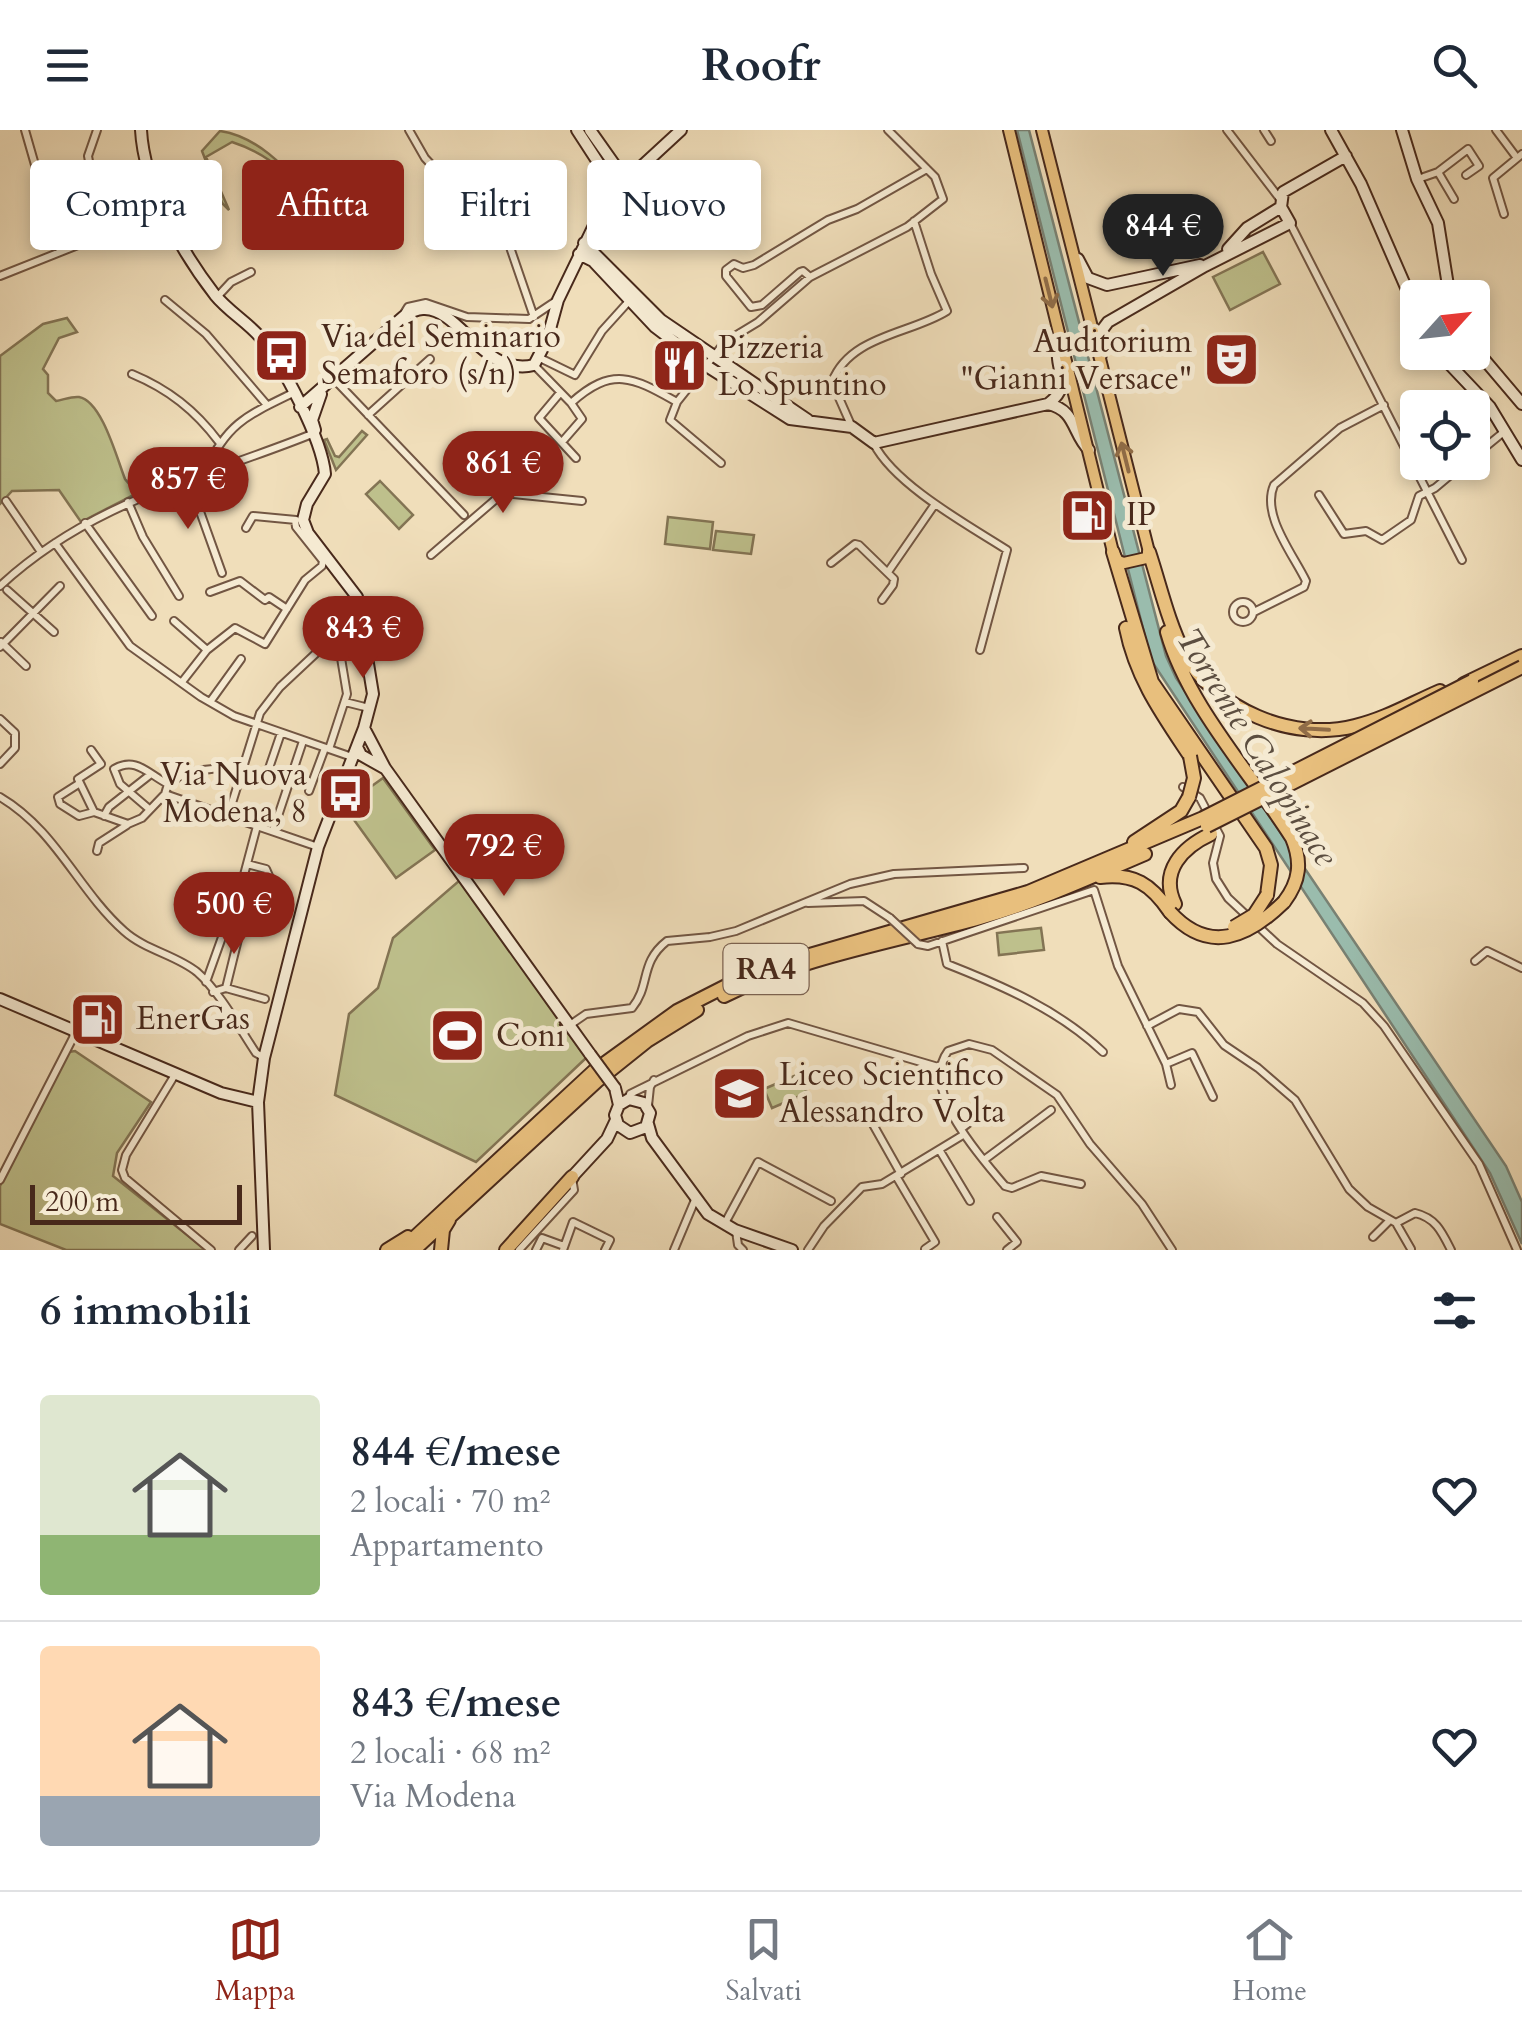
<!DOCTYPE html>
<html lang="it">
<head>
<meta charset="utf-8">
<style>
	body { margin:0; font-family:Cardo,serif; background:#f6f6f7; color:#1f2937; height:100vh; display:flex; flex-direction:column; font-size:38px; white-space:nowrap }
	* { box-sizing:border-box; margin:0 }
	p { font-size:32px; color:#747a83 }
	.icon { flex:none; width:55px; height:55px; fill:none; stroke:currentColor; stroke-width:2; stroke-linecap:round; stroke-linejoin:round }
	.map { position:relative; height:1120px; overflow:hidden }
	.drawer { display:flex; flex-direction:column; background:#fff; flex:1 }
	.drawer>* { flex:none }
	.guide { position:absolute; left:30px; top:30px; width:1000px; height:90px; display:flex; gap:20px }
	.needle { width:65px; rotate:63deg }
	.fabs { position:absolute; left:1400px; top:150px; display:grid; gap:20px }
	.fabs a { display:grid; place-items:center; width:90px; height:90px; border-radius:10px; background:#fff; box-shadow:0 5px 15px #0003; font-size:50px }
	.scale { position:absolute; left:30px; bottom:25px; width:212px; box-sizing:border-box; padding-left:10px; border:5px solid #48291b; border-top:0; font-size:28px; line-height:35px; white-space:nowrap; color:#48291b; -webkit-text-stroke:8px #f5ead2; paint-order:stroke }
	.price { position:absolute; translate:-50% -85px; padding:0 22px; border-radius:35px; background:#8f2418; color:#fff; font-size:32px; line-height:65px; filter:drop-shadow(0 2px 5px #0008) }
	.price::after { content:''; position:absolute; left:50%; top:60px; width:30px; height:22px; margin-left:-15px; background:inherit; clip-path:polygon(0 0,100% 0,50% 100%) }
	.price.selected { background:#222; color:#fff }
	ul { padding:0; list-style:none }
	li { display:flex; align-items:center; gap:30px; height:250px; padding:0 40px }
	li+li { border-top:2px solid #e0e1e3 }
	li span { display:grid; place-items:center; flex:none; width:280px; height:200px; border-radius:10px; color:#555 }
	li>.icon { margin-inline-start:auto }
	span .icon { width:120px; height:120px; fill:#fffc; stroke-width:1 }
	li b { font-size:42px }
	h2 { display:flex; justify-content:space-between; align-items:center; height:120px; padding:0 40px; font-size:42px }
	.chip { padding:0 35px; border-radius:10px; background:#fff; box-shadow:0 5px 15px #0003; font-size:35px; line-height:90px }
	.chip.selected { background:#8f2418; color:#fff }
	header { display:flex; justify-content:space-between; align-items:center; height:130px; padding:0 40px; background:#fff; font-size:45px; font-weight:800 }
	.menu { display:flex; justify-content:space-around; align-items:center; height:140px; border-top:2px solid #e0e1e3; background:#fff; font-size:28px; color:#747a83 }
	.menu a { display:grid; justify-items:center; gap:5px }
	.menu .selected { color:#8f2418 }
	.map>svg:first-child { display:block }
</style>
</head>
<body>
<header><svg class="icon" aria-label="menu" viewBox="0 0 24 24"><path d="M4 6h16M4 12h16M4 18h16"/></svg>Roofr<svg class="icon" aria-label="search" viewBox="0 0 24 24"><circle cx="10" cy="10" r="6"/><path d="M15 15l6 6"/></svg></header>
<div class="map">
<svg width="1522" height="1120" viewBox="0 0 1522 1120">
	<rect width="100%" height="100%" fill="#f0deba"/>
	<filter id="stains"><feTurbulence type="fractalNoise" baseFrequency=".002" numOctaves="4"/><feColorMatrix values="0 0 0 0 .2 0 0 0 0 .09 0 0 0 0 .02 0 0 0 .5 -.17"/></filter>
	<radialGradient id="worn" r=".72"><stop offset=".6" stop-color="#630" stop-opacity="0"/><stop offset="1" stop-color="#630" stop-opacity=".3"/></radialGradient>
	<path fill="#bec08c" stroke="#837454" stroke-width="2.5" d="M220,1C256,6 286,37 308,63L304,66C286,39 263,22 232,12L206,27L229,80L222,73L202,21Z
		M1263,122L1280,154L1230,180L1213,147Z
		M67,188L77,202L59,208L43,239L48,245V263L56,271C63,270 72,266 79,267C102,271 117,329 125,349L131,356L145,359L81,392L59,360L12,361L0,374V226L43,194Z
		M362,301L367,305L336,340L324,310L327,309L335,326L339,327Z
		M380,351L413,385L399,399L366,364Z
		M668,387L713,392L710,419L665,414Z
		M716,401L754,405L751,424L713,420Z
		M383,648L435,720L396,748L344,676Z
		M460,750L586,928L476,1032L335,965L349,884L378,858L393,808Z
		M1041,798L1044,820L999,825L997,803Z
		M75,921L151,972L117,1023L113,1046L206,1120H66L0,1094V1056L69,922Z
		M799,944L807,963L772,978L764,959Z"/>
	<path fill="#9abcad" stroke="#798173" stroke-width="2.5" d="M1017,0H1029L1166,526L1176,548L1506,1036L1522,1072V1114L1490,1043L1151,530Z"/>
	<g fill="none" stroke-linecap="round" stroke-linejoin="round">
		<defs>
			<path id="street" d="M25,0L60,122
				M409,0L425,28L440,44L483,70L501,91L534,187
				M1227,0L1280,69
				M1264,0L1271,11
				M1496,0L1517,28
				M1438,42L1454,69
				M1418,49L1438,42L1468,19L1479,36L1466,45
				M1504,84L1493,48L1522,24
				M1290,93L1462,430
				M52,96L99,82
				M0,146L103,105L88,26L97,0
				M810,147L803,141L800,142L762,175L751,177L726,146V140L734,134L743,138L754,135L828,90L857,79L927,39
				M218,166L231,152L251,142
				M165,170L206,204L267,275
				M403,185L408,177L426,173L467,187L529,189L556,171
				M540,228L575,245L602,201L630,170
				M534,235L571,273L582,289L562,312
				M132,244C168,259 195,280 219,312
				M333,248L464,385
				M560,263L539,288L576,328
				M571,273C613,235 634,248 677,272
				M368,285L430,229
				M851,295L832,252C850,205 911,204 947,181L931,144L914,91
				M874,314C895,355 968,395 1007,420L980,520
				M1472,328L1505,301
				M721,333L670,290L677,272L725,212L758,192L810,147L907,97L943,69L935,47L888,0
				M206,340C227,293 248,285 293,263
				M188,348L222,443
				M1319,365L1344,404L1366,401L1382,410L1411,390L1419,366L1435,358L1466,332
				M6,371L41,422
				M128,372L143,407L179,466
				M85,393L152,486
				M246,398L253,386L296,390
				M55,413L130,516L201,567L234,586L352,627
				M431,425L503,363L582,371
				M831,433L855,414L859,415L894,449L893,455L882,470
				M888,442L935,374
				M0,456C93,370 200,349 312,304
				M7,460L54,502
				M210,462L240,451L265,470L269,467L287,479
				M1233 482a10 10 0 1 1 20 0a10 10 0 1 1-20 0Z
				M1254,482L1304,457L1306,451C1293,424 1261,385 1274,355L1340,298L1384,275
				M174,491L207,520L182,552
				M1,512L26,536
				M0,517L60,456
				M207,520L235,498L265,514L305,450L322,436L323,431L296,397L295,390
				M210,572L241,529
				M345,572L369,578
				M0,589L15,603V618L0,634
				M329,619L347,564L341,528
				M91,620L101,634L78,649L94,682L128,694L142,688L165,664L228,686
				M266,647L281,603
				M80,653L58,667L60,674L79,686L94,682
				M1183,657L1200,668L1220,706L1213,733L1216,749L1228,768L1277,814L1363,873L1384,896L1479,1034L1517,1120
				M309,661L325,618
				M165,664L168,654C184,640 222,635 241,641
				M0,667C56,700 78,760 124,801C145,820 176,825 197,842C219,861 240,899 256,923L263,927
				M148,678L120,654L114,639C136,626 148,644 168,654
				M104,686L109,677L151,644
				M273,701L303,611
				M318,717L228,686L260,583L280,557L360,482
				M97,721L99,713L127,695
				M247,734L266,739L278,766L274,783L233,786L257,696
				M808,773L864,771L890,788
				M942,811L947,834C1003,856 1059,880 1103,922
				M918,814L928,816L1094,760L1118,836L1166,934L1171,955
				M1475,831L1487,821L1522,838
				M206,852L226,796L233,786
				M226,858L244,785
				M213,862L226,858L265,869
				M570,895L586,884L632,878C651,855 639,833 667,811L710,807L736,801L850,754L894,744L1024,738
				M1147,896L1179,879L1198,882L1224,915L1258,938L1295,970L1349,1059L1368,1077L1396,1093L1415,1083C1436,1088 1442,1102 1451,1120
				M1166,934L1192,923L1213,967
				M176,943L126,1025L122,1040L125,1048L211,1120
				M629,969L630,964L748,906L788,893L938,937
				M648,976L650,957L654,950
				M870,989L901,1044
				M961,999L985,980
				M940,1021L970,1071
				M984,1030L1051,980
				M896,1046L935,1112L925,1119
				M0,1050L76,902
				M1081,1054L1041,1046L1012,1058L1005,1056C980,1026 919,960 948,921L969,914L992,920L1057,965L1090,1014L1142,1074L1172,1120
				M997,1087L1017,1112L1007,1120
				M725,1093L758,1032L831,1071
				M1396,1093L1411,1119
				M736,1101L738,1115L743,1120
				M1373,1107L1390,1090
				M239,1120L252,1106
				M519,1120L574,1060L572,1048
				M536,1120L542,1108L564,1116
				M563,1120L573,1092L610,1110L605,1120
				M674,1120L695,1070
				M808,1120L824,1096L862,1057L882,1054L963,1005"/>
			<path id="secondary" d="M141,0C144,56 181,121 215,165C228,181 247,192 260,207C283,235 322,309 325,344L307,374L303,390L308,403L357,467L373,564L364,598L318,717L264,928L258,972L264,1120
				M577,0L616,60
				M590,0L626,51
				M1331,0L1361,54L1418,185
				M1402,0L1417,49L1438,93L1450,168
				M584,113L661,190L808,290
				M1228,119L1247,98L1281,77
				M579,124L593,131L655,197L705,235L790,289L852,297L874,313L1048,274C1077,252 1049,237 1061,211
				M1078,129L1088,148L1107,155L1200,135
				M1472,215L1522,274
				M1438,222L1490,277L1522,330
				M1101,225L1102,200L1108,192L1205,136L1290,93L1281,77L1283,62L1346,26
				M1048,274C1076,280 1072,303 1089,320
				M300,277L403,187C409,183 417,178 425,179C461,180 484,247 534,235L547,210L558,170L602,79L616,60L681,0
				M315,300L312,290L321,264
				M364,598L385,638L590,924
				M357,617L361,625L384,638
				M0,869L221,963L258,972
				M615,958L619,975L615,985L618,995L630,1003L646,997L650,983L644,973L629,969L619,975
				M648,994L652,1008L708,1084L735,1100L792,1120
				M572,1047L607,1009L616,990"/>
			<path id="primary" d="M1009,0L1113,422L1118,431L1124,433L1146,428L1149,422L1042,0"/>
			<path id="highway" d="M1113,422L1152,552L1266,718L1271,735L1267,765
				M1149,422C1160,455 1168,492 1184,523C1216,580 1292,612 1355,596C1385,589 1412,573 1440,561
				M1126,498C1136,548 1162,584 1190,626
				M1167,502C1188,576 1251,643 1292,708C1302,732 1300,751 1284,772
				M1464,554L1522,526
				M1134,712L1181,681L1189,667
				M1100,747C1134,743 1151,754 1170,782
				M1175,774C1159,741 1183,717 1211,704
				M724,866C801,827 897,811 980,788C1037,772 1091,747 1145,724
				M387,1120L408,1107
				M401,1120L594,941L677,881L732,853L782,833L1028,762L1203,688
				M414,1120L597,951L647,911L697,880
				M441,1120L443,1100L449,1090
				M506,1120L572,1047"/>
		</defs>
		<use href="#street" stroke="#725643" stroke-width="10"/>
		<use href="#secondary" stroke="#48291b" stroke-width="14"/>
		<use href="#primary" stroke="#48291b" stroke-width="14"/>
		<use href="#highway" stroke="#48291b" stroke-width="16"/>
		<use href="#street" stroke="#f5ead2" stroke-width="6"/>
		<use href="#secondary" stroke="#f5ead2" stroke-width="10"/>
		<use href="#primary" stroke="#e8bf7d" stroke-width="10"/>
		<use href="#highway" stroke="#e8bf7d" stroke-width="12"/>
		<defs>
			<path id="street-bridge" d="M890,788L918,814"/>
			<path id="secondary-bridge" d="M590,924L615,958"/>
			<path id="highway-bridge" d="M1189,667L1194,648L1190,626
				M1203,688L1472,551
				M1207,696L1522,537
				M1170,782C1209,825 1248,807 1284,772
				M1234,797L1254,785L1267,765"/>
		</defs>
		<use href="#street-bridge" stroke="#725643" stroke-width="10" stroke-linecap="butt"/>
		<use href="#secondary-bridge" stroke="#48291b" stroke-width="14" stroke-linecap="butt"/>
		<use href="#highway-bridge" stroke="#48291b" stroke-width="16" stroke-linecap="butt"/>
		<use href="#street-bridge" stroke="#f5ead2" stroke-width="6"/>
		<use href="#secondary-bridge" stroke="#f5ead2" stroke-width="10"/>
		<use href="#highway-bridge" stroke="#e8bf7d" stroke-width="12"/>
	</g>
	<defs><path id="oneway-shaft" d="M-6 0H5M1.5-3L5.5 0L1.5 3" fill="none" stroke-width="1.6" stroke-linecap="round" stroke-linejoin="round" transform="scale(2.5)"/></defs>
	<g stroke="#906c47">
		<use href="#oneway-shaft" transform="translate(1049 163) rotate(76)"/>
		<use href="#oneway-shaft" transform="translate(1125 327) rotate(-104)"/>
		<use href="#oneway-shaft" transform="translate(1314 599) rotate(-177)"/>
	</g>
	<defs>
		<symbol id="bus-square" viewBox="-11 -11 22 22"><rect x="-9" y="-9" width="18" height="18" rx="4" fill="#8f2418" stroke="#f5ead2"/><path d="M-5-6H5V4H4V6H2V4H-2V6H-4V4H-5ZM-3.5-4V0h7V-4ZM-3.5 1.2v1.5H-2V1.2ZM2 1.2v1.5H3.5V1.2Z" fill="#fff"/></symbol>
		<symbol id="theatre-square" viewBox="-11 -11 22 22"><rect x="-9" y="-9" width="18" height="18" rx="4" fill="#8f2418" stroke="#f5ead2"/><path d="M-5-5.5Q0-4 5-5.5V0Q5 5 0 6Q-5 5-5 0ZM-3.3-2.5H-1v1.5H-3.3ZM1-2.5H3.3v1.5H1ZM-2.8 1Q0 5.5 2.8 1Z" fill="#fff"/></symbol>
		<symbol id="restaurant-square" viewBox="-11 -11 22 22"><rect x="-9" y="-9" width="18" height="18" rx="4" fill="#8f2418" stroke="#f5ead2"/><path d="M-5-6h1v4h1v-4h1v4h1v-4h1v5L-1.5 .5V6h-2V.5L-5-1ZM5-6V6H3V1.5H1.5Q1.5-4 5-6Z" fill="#fff"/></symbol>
		<symbol id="fuel-square" viewBox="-11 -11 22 22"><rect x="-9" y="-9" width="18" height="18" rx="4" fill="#8f2418" stroke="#f5ead2"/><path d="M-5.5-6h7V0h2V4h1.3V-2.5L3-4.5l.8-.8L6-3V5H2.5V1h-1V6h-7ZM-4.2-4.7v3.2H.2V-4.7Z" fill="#fff"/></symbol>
		<symbol id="stadium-square" viewBox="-11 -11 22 22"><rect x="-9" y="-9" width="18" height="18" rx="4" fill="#8f2418" stroke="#f5ead2"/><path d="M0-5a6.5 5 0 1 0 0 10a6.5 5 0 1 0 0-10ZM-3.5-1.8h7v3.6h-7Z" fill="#fff"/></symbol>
		<symbol id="university-square" viewBox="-11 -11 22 22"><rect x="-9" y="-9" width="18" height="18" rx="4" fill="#8f2418" stroke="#f5ead2"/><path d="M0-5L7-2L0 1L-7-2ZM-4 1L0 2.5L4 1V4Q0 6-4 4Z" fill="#fff"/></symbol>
	</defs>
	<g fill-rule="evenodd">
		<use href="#bus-square" x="250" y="194" width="63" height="63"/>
		<use href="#theatre-square" x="1200" y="198" width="63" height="63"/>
		<use href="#restaurant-square" x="648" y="204" width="63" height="63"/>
		<use href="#fuel-square" x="1056" y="354" width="63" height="63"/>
		<use href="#bus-square" x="314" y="632" width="63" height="63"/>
		<use href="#fuel-square" x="66" y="858" width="63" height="63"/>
		<use href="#stadium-square" x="426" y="874" width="63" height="63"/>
		<use href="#university-square" x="708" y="932" width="63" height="63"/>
	</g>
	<g text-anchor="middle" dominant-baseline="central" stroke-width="10" stroke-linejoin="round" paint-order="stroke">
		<rect fill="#f5ead2" stroke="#7c6352" stroke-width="2.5" x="723.5" y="814" width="85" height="50" rx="8"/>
		<g font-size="30" font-weight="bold" fill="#48291b">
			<text x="766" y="839">RA4</text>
		</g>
		<g font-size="32" fill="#48291b" stroke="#f5ead2" text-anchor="start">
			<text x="321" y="207">Via del Seminario<tspan x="321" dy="37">Semaforo (s/n)</tspan></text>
			<text x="1192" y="212" text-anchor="end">Auditorium<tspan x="1192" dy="37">"Gianni Versace"</tspan></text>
			<text x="718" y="218">Pizzeria<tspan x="718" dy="37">Lo Spuntino</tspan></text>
			<text x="1126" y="385">IP</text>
			<text x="307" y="645" text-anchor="end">Via Nuova<tspan x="307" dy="37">Modena, 8</tspan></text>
			<text x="136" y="889">EnerGas</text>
			<text x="496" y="906">Coni</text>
			<text x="779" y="945">Liceo Scientifico<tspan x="779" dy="37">Alessandro Volta</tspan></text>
		</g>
		<g font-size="35" font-style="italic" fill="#5c4e40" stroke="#f5ead2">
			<text transform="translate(1257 617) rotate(58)">Torrente Calopinace</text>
		</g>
	</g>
	<rect width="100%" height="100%" filter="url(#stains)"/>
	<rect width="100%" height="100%" fill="url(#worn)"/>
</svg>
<div class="fabs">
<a><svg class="needle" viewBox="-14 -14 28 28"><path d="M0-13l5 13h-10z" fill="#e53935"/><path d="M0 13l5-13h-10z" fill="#747a83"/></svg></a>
<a><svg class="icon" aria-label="locate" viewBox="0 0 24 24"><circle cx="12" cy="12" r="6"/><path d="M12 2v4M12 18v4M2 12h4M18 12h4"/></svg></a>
</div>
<div class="scale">200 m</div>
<b class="price selected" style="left:1163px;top:149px">844 €</b>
<b class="price" style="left:503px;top:386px">861 €</b>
<b class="price" style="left:188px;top:402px">857 €</b>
<b class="price" style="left:363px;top:551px">843 €</b>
<b class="price" style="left:504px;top:769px">792 €</b>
<b class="price" style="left:234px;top:827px">500 €</b>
<div class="guide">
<a class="chip">Compra</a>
<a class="chip selected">Affitta</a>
<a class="chip">Filtri</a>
<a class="chip">Nuovo</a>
</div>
</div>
<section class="drawer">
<h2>6 immobili<svg class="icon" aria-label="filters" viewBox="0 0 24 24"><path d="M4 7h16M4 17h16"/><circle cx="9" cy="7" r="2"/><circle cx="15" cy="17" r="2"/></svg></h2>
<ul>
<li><span style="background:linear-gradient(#dfe7d0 70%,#8fb573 0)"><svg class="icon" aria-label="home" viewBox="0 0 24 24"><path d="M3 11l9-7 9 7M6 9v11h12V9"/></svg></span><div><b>844 €/mese</b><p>2 locali · 70 m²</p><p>Appartamento</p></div><svg class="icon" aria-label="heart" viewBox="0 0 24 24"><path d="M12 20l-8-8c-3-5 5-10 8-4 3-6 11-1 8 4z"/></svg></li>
<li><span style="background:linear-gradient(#ffd9b3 75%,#9aa5b1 0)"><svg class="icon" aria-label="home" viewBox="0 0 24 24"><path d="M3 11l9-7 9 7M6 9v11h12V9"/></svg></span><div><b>843 €/mese</b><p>2 locali · 68 m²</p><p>Via Modena</p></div><svg class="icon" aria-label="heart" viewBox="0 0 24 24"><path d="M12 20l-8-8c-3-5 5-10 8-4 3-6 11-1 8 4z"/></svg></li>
</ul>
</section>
<nav class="menu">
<a class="selected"><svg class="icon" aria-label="map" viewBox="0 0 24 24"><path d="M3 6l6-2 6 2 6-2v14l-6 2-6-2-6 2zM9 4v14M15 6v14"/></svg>Mappa</a>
<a><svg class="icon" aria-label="saved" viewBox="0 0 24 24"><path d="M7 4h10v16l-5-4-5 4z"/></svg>Salvati</a>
<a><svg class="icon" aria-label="home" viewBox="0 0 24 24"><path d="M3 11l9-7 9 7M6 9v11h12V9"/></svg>Home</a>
</nav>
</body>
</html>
